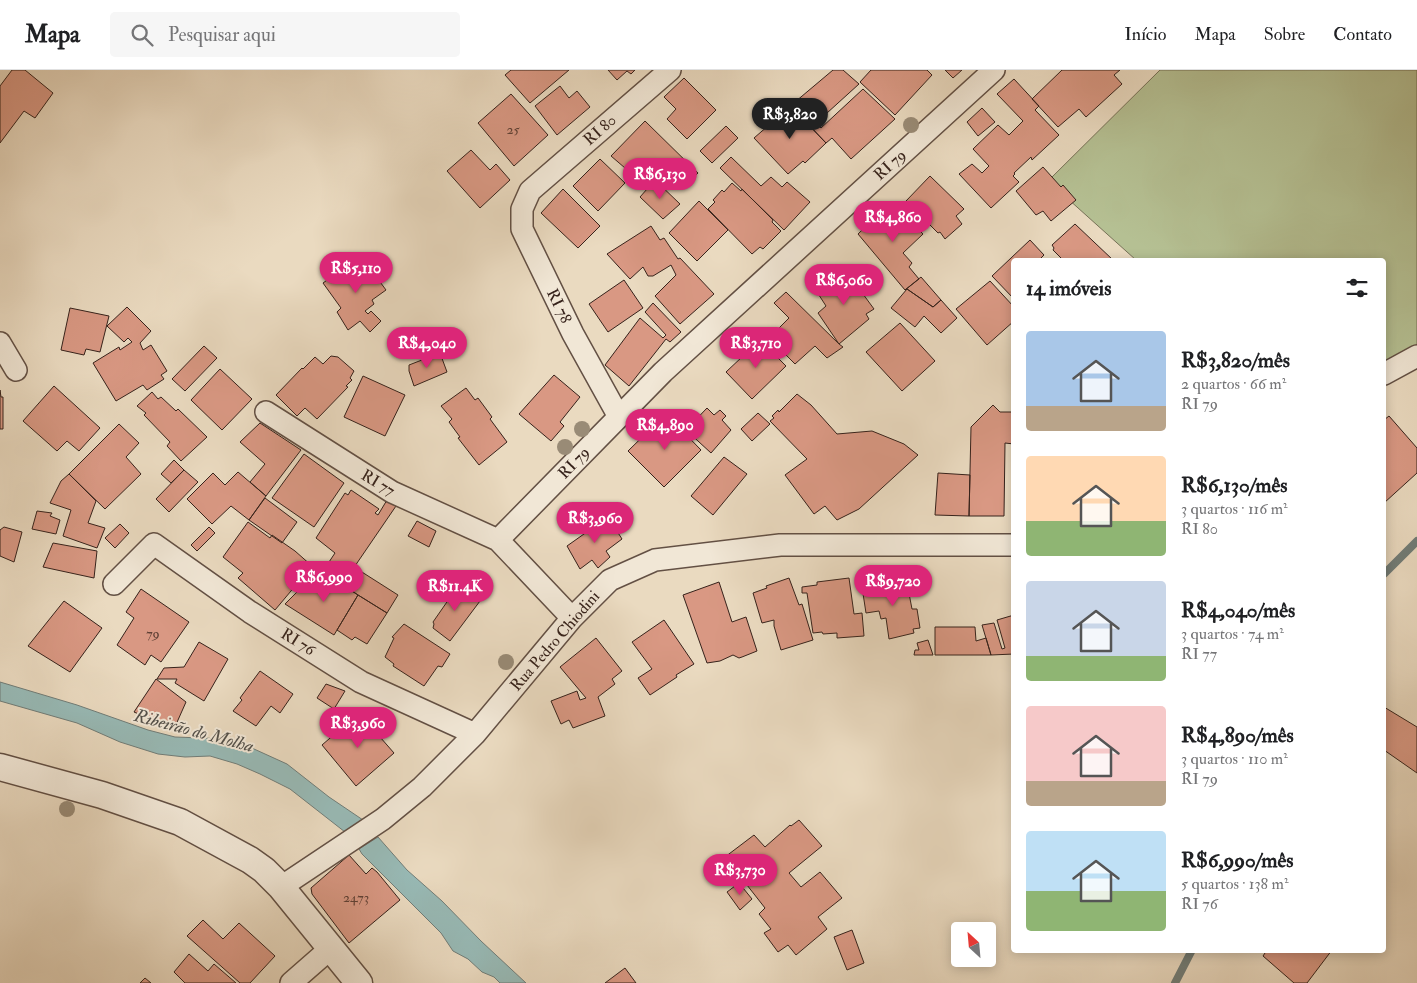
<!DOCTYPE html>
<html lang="pt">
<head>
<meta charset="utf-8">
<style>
	body { margin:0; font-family:"IM FELL Double Pica",serif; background:#f6f6f6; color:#202124; height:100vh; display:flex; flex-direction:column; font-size:19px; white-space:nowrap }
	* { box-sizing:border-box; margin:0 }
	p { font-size:16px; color:#757577 }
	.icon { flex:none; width:28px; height:28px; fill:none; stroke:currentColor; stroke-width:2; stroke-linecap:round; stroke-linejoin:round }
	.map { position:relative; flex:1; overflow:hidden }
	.sheet { position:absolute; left:1011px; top:188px; width:375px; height:695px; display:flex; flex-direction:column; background:#fff; border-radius:5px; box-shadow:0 2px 12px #0003 }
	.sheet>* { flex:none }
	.needle { width:32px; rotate:334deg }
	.tools { position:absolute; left:951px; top:852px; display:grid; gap:10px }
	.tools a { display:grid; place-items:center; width:45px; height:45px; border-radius:5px; background:#fff; box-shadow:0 2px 12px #0003; font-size:25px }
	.price { position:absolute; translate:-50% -42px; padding:0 11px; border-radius:18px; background:#db2777; color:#fff; font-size:16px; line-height:32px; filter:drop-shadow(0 1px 2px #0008) }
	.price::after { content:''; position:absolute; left:50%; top:30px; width:15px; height:11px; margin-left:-8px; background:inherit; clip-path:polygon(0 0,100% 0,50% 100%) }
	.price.on { background:#222; color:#fff }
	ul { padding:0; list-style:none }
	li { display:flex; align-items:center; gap:15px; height:125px; padding:0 15px }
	li span { display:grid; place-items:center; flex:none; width:140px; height:100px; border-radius:5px; color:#555 }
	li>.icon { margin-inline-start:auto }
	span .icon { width:60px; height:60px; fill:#fffc; stroke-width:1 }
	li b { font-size:21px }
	h2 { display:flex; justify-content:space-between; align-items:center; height:60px; padding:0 15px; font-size:21px }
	header { display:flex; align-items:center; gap:30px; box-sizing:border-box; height:70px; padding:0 25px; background:#fff; border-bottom:1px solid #e0e0e0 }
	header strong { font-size:24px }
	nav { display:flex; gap:28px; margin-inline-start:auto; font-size:18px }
	.search { width:350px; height:45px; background:#f6f6f6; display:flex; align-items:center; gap:12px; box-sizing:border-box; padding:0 18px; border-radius:5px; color:#757577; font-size:19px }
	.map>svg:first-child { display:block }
</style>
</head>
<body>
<header>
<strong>Mapa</strong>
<div class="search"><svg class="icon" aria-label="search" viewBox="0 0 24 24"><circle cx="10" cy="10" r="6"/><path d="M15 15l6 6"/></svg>Pesquisar aqui</div>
<nav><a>Início</a><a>Mapa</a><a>Sobre</a><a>Contato</a></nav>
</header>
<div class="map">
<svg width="1417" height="913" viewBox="0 0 1417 913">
	<rect width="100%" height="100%" fill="#eadac0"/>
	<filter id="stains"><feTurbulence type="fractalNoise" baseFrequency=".004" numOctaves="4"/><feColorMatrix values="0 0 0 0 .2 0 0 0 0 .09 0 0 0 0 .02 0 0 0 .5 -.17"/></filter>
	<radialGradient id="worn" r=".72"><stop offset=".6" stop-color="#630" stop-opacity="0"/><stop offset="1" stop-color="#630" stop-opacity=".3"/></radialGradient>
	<path fill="#b5c093" stroke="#767157" d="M1160,0H1417V286L1384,304V190H1136L1048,111Z"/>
	<path fill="#98bab6" stroke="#717d78" d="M0,612L77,635L148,660L175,667L228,669L243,674L287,694L329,727L363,750L345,762L290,719L260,704L237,694L210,686L185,687L158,684L120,672L77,653L0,631Z
		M378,767L407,800L442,831L481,871L526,913H500L494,907L482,902L468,889L453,881L441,863L362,784L359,779Z"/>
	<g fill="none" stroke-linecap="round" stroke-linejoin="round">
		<path stroke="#717d78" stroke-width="8" d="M1384,504L1417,471
			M1175,913L1192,880"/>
	</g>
	<path fill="#d99883" stroke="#36221b" d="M12,0H25L53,23L35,48L24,41L0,73V16Z
		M511,0H569L530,33L505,5Z
		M608,0H635L631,4L627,1L617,10Z
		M833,0H843L859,14L816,53L821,58L863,19L895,49L851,89L832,68L826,73L802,48L806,45L795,32Z
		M871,0H927L932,5L895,45L860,12Z
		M945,0H962L953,8Z
		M1062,0H1120L1114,5L1122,14L1086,47L1079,39L1058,57L1032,29Z
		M684,8L716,40L687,69L667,49L676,39L664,27Z
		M1014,9L1039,36L1035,40L1059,65L1032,90L1031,87L1014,103L1015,104L1013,106L1019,112L991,138L959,104L972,94L982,103L989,96L973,79L998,55L1009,65L1023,51L997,24Z
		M560,16L569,28L577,21L590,37L557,65L535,36Z
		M511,24L548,65L514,96L478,53Z
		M791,36L826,73L805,93L803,91L788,104L754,68Z
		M982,38L995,52L978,66L967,52Z
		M645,51L698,103L691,110L679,100L671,108L662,100L646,116L611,86Z
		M726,56L738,68L712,93L700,81Z
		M471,80L490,100L496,94L510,110L480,138L447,101Z
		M731,87L761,116L771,107L782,117L787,112L810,132L784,160L720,98Z
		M600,89L625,113L598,141L573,116Z
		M1043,97L1061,117L1063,115L1076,130L1051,151L1043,141L1036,145L1016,121Z
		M930,106L964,139L956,146L962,154L945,169L940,162L938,163L906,131Z
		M655,110L680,134L663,149L640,127Z
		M732,113L741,121L742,119L773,150L772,152L781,161L763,179L760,177L752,184L708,139L715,132L713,130L722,120L724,122Z
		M563,119L600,156L578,178L541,143Z
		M699,131L728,160L697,191L669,163Z
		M891,132L923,164L903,183L912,193L909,197L919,209L905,220L858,164Z
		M1075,154L1113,190H1063L1053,180L1054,178L1052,175Z
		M651,156L660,170L664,168L678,189L680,188L714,224L680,254L655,226L676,205L671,195L653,206H648L643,197L630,209L607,184Z
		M1030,170L1044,185L1039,190H1014V229L992,206Z
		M361,186L386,220L372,230L374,234L365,241L368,244L371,241L381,251L370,262L360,251L348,260L337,242L341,238L323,213Z
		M849,199L866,222L863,224L874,239L866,244L869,249L839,274L818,243L826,236L817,222Z
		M921,207L941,230L933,237L907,219L905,220Z
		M624,210L643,238L608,262L589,234Z
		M990,211L1014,237V251L987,275L956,239Z
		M907,219L933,237L941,230L957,248L941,263L924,246L915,257L891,238Z
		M786,222L839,274L843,277L827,288L815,276L795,294L769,268L789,248L774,233Z
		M653,233L681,262L670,272L666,269L629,316L605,295L640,248L663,268L666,265L645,242Z
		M127,237L151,261L140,273L143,280L151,275L167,301L161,305L164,309L147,320L143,315L116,331L93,293L119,277L120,280L132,272L128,268L124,272L107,256Z
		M70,238L109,246L100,282L86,279L84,285L61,280Z
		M900,253L935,291L902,321L866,282Z
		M760,270L786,296L752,329L726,302Z
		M204,276L217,288L185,321L172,309Z
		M440,283L447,302L414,316L409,301V295Z
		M331,286L338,287L354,301L350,308L352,310L346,316L348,317L317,349L305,338L297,346L276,325L302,298L303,299L315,287L323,294Z
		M220,299L252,329L222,360L191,330Z
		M554,305L580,327L560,352L564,356L551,371L519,344Z
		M363,306L405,325L385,366L344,347Z
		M54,316L100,358L79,381L67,371L57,381L23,351Z
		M466,318L475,330L478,328L492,347L490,349L507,372L479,395L458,368L460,367L449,352L452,349L441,336Z
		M0,320L1,327H3V359H0Z
		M152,322L158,329L161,327L176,341L178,339L207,367L181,391L167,376L170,372L144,345L146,343L137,336Z
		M797,324L811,335L837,364L872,361L904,374L918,385L859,439L837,450L825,436L814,444L785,405L807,389L770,351L774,348L772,346L778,340L779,342Z
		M993,335L1000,342H1014V374L1005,373L1004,446H969L971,357Z
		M707,338L714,345L720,340L726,346L722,350L731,360L711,383L686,360Z
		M758,343L770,354L752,371L741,359Z
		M666,344L701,380L664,417L628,381Z
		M1389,346L1417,378V403L1384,433V350Z
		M260,353L301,380L266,426L250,412L265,394L240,372Z
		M119,354L139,373L126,387L141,404L105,439L69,404Z
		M304,384L344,413L314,457L272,428Z
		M724,387L747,404L713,445L691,426Z
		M174,390L184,400L171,413L161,404Z
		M184,400L198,412L169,442L156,429Z
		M238,402L266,426L249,450L231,436L212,454L187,429L213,403L225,415Z
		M938,403L970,405L969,446L935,445Z
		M69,404L96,431L88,453L105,458L97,478L63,466L71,440L50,433L61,411Z
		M351,420L379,439L375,443L378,445L387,430L396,436L342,515L323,501L335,483L316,468L345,423L348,425Z
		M265,428L297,452L282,473L249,450Z
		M37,441L52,443L50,446L60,450L56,464L32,459Z
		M608,447L622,469L606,481L610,487L598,498L592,490L580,499L567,476Z
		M417,451L436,461L429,477L408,466Z
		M248,452L270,468L272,465L295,481L312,496L275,540L238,508L243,503L223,487Z
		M120,454L129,463L115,478L105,468Z
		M4,457L22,462L14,492L0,486V460Z
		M209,457L215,463L197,481L191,475Z
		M53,473L97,481L94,508L43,497Z
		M354,497L398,525L387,543L342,515Z
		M325,502L358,525L334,565L285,534L306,513L315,519Z
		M789,508L799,535L802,534L813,570L781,580L774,556V550L762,553L753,523L767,518L766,516Z
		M849,508L854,544L862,543L864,566L837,568V563L823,564L822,562L813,563L807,523H802V517L817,515V512Z
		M906,508L912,539H917L920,558L913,559L914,563L889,569L886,548L881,549L879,541L866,543L862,517Z
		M719,512L732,552L746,547L757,581L742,587L739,588L733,585L720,591L707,593L683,525Z
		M454,513L480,531L450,571L433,558L434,554L433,552L449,529L444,526Z
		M141,519L189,552L161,592L151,585L145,595L117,575L134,548L126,542Z
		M358,525L387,543L367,574L355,567L352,570L337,560Z
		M64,531L102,558L70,602L28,576Z
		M1014,545V584L991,585L982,555L994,553L1002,579L1005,578L997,550Z
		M664,550L694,594L676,605L677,607L650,625L638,608L652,599L632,572Z
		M404,554L450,584L442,597L438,596L424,616L393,596L394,594L385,587L394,568L392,567Z
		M935,557H975L976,571L986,568L991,585H935Z
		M596,568L622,601L612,609L615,614L598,627L605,646L573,658L569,650L561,654L551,631L577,621L580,630L586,628L560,597Z
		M928,570L933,585H914L915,580H919L917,573Z
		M199,572L228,589L204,631L175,613L177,609H157L164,598L184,597Z
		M260,601L293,624L280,643L271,636L256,656L233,641L242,630L240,628Z
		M156,609L186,632L174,659L134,642Z
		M326,614L345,621L334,639L317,628Z
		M1384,637L1417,657V703L1384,680Z
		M359,643L394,683L356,716L322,675Z
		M799,750L822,776L789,803L801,817L820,802L842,828L818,847L827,859L796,885L788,875L778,882L764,863L771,859L759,844L765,838L725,787L754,765L765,777L790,755L791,756Z
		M349,785L366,804L372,798L377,802L400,830L349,873L312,824L311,818Z
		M739,813L752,829L740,840L727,822Z
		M203,850L223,869L239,853L275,886L250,913H240L187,866Z
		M852,860L864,893L847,900L834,867Z
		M1267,880H1332L1307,913H1294L1263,886Z
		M189,884L208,901L214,894L236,913H185L174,902Z
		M625,898L636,913H605Z
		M145,908L151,913H140Z"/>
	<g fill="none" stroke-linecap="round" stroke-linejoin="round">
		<defs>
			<path id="minor" d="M0,273L16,300
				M1384,304L1417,286
				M266,342L392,422L498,470
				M619,347L573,264L522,159V139L530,121L670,0
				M114,514L154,474L250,542L361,612L475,664
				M572,548L498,470L663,302L994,0
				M281,817L383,749L422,717L475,664L572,548L610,510L655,490L780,475H1014
				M291,913L331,878"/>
			<path id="tertiary" d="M0,697L102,725L180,752L250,790L264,800L281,817L359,913"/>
		</defs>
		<use href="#minor" stroke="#635044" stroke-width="24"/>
		<use href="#tertiary" stroke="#635044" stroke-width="29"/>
		<use href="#minor" stroke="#f1e7d6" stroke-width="21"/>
		<use href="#tertiary" stroke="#f1e7d6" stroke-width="26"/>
	</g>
	<g fill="#998b76">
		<circle cx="911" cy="55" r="8"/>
		<circle cx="582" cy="359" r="8"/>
		<circle cx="565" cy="377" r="8"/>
		<circle cx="506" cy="592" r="8"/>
		<circle cx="67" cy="739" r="8"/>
	</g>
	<g text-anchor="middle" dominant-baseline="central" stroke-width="4" stroke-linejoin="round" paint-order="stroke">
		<g font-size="14" fill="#5f4035">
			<text x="513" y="59">25</text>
			<text x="153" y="563">79</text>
			<text x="356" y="827">2473</text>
		</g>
		<g font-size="16" fill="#36221b" stroke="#f1e7d6">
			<text transform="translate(600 60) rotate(-41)">RI 80</text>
			<text transform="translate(890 95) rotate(-42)">RI 79</text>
			<text transform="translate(559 236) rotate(64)">RI 78</text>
			<text transform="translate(574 393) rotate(-46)">RI 79</text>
			<text transform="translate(378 413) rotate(31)">RI 77</text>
			<text transform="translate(555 571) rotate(-49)">Rua Pedro Chiodini</text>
			<text transform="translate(298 572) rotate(32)">RI 76</text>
		</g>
		<g font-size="18" font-style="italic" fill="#53504a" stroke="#f1e7d6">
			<text transform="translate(194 661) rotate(15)">Ribeirão do Molha</text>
		</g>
	</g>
	<rect width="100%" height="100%" filter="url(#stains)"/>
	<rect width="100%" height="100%" fill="url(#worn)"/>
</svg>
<div class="tools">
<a><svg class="needle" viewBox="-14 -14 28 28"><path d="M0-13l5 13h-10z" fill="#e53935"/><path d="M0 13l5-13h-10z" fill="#757577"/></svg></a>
</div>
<b class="price on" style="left:790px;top:70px">R$3,820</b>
<b class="price" style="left:660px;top:130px">R$6,130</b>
<b class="price" style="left:893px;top:173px">R$4,860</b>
<b class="price" style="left:356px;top:224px">R$5,110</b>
<b class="price" style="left:844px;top:236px">R$6,060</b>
<b class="price" style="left:427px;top:299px">R$4,040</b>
<b class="price" style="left:756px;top:299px">R$3,710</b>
<b class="price" style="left:665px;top:381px">R$4,890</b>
<b class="price" style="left:595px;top:474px">R$3,960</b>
<b class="price" style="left:324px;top:533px">R$6,990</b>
<b class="price" style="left:893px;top:537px">R$9,720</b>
<b class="price" style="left:455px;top:542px">R$11.4K</b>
<b class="price" style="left:358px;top:679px">R$3,960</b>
<b class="price" style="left:740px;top:826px">R$3,730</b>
<section class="sheet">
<h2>14 imóveis<svg class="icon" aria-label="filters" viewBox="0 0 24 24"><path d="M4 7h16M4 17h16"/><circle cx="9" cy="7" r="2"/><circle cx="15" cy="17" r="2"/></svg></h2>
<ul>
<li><span style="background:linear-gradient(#a9c7e8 75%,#b9a48a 0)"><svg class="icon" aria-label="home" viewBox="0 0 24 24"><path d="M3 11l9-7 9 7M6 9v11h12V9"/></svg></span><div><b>R$3,820/mês</b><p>2 quartos · 66 m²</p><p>RI 79</p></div></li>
<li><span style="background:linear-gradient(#ffd9b3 65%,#8fb573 0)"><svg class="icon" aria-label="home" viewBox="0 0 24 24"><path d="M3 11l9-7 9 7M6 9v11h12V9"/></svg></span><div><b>R$6,130/mês</b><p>3 quartos · 116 m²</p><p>RI 80</p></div></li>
<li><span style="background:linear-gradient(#c9d6e8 75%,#8fb573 0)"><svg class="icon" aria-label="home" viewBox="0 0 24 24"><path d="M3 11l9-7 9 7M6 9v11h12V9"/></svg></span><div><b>R$4,040/mês</b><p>3 quartos · 74 m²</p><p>RI 77</p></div></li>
<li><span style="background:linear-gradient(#f6c9c9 75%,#b9a48a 0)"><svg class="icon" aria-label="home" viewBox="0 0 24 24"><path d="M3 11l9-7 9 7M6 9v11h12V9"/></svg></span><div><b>R$4,890/mês</b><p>3 quartos · 110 m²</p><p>RI 79</p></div></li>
<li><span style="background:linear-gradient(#bfe0f5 60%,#8fb573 0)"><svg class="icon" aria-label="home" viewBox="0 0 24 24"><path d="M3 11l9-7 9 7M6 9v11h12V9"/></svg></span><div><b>R$6,990/mês</b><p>5 quartos · 138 m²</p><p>RI 76</p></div></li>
</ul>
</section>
</div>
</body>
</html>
